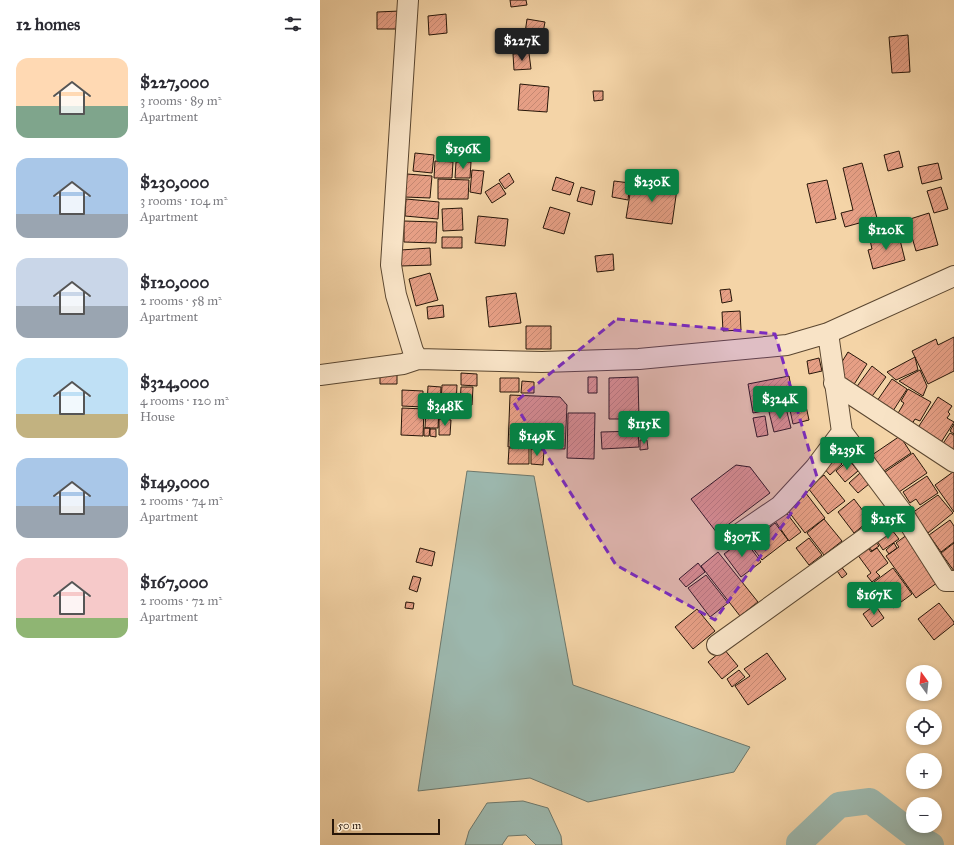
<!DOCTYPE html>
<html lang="en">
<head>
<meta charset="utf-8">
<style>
	body { margin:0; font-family:"IM FELL Great Primer",serif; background:#f7f7f7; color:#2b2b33; height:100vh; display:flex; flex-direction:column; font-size:15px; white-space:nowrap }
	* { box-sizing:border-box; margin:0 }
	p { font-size:13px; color:#7c7c81 }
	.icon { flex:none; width:22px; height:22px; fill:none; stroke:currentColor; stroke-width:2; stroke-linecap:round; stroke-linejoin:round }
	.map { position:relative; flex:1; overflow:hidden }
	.details { display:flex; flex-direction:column; background:#fff; width:320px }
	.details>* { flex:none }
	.needle { width:26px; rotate:345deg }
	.tools { position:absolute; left:586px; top:665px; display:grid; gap:8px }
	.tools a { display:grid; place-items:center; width:36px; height:36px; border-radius:50%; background:#fff; box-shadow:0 2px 6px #0003; font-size:20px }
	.scale { position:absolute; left:12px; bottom:10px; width:108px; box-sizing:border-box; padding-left:4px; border:2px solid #271609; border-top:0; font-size:11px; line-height:14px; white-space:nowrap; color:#271609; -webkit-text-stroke:3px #f8e3c6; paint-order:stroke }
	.price { position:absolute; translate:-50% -34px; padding:0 9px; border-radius:4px; background:#0b8043; color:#fff; font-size:13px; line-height:26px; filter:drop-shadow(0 1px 2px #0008) }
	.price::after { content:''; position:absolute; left:50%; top:24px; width:12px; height:9px; margin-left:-6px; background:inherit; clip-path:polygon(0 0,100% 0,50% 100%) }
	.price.selected { background:#222; color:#fff }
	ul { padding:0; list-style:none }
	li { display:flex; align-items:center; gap:12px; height:100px; padding:0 16px }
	li span { display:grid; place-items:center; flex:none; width:112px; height:80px; border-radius:12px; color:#555 }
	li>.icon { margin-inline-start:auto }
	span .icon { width:48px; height:48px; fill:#fffc; stroke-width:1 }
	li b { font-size:17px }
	h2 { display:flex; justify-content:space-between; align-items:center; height:48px; padding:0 16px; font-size:17px }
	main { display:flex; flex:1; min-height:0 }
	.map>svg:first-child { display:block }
</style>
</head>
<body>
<main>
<section class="details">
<h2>12 homes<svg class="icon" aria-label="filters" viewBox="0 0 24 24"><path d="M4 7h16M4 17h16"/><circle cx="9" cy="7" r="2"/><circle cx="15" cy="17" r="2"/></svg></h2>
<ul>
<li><span style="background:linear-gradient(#ffd9b3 60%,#7fa58c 0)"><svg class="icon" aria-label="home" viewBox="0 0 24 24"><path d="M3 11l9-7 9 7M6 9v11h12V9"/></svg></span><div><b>$227,000</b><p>3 rooms · 89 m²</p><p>Apartment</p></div></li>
<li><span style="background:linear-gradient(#a9c7e8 70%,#9aa5b1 0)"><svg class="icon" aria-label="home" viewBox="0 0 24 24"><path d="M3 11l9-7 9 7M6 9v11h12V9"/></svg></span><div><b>$230,000</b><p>3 rooms · 104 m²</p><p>Apartment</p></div></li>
<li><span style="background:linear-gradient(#c9d6e8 60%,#9aa5b1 0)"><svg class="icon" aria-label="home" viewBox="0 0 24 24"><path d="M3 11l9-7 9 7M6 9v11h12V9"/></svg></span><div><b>$120,000</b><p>2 rooms · 58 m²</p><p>Apartment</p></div></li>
<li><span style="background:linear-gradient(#bfe0f5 70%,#c2b280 0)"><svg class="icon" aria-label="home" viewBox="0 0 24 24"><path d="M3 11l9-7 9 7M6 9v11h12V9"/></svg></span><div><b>$324,000</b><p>4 rooms · 120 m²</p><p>House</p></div></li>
<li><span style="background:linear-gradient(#a9c7e8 60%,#9aa5b1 0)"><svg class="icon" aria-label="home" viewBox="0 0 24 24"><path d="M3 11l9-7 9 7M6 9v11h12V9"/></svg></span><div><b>$149,000</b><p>2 rooms · 74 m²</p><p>Apartment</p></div></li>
<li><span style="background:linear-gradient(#f6c9c9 75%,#8fb573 0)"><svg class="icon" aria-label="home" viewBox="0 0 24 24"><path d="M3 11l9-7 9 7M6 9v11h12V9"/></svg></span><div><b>$167,000</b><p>2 rooms · 72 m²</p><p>Apartment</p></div></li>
</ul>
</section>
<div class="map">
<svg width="634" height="845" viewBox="0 0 634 845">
	<defs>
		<pattern id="building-hatch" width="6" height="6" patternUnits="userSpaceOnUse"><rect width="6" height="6" fill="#e69f85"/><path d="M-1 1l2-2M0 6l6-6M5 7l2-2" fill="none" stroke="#c58872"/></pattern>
	</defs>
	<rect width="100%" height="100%" fill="#f4d4a7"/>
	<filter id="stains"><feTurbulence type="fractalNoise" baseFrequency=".005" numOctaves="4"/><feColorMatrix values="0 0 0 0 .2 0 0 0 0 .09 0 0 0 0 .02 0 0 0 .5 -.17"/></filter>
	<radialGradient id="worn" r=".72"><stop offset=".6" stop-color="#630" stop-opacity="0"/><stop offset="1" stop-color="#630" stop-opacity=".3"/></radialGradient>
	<path fill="#9cb7ad" stroke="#6d776b" d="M147,471L214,476L253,685L430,747L414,772L268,802L210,778L98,791Z
		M203,801L228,808L241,836L242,845H216L206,835L188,836L182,845H145L149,831L167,803Z"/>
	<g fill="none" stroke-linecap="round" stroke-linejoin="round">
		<path stroke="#9cb7ad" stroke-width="26" d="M479,845V843L519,805L550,801L597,837L611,845"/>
	</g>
	<path fill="url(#building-hatch)" stroke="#271609" d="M190,0H206L207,5L191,7Z
		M80,11V29H57V12Z
		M126,14L127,33L109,35L108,16Z
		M207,19L225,22L221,43L204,40Z
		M588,35L590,72L572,73L569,37Z
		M209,53L211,69L194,70L193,54Z
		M200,84L229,87L227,112L198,110Z
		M273,91H283V100L274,101Z
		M579,151L583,167L568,171L564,155Z
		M95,153L114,155L112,173L93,171Z
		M115,161L133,162L132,178H114Z
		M136,162H151L150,178H135Z
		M542,163L557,218L525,227L521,213L533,210L523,168Z
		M618,163L622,179L602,184L598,167Z
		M152,170L164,171L161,194L150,192Z
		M189,173L194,182L185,189L179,180Z
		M87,174L112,176L110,198L85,197Z
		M236,177L254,183L250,195L232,190Z
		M118,179L149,180L148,199H118Z
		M507,180L516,219L496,223L487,184Z
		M294,181L310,183L308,200L292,197Z
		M312,182L357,189L352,224L306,218Z
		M179,183L186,194L172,203L165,192Z
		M261,187L275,191L272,205L257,201Z
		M621,187L628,209L614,213L607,191Z
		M86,199L119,202L118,219L85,216Z
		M230,207L250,213L244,234L223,228Z
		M142,208L143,230L123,231L122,209Z
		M609,213L618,245L596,251L587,220Z
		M158,216L188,219L185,246L155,243Z
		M84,221L117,222L116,243L84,242Z
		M578,232L585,260L553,269L548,250L552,249L550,240Z
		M122,237H142V248H122Z
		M110,248L111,265L81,266V250Z
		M293,254L294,270L277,272L275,256Z
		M110,273L118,300L96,306L89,279Z
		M410,289L412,301L402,303L400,290Z
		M196,293L201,323L169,327L166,297Z
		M123,305L124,317L108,319L107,307Z
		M420,311L421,330L403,331L402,312Z
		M206,326H231V349H206Z
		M634,337V371L608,384L592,351L616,339L618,345Z
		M528,352L547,364L533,386L517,376V370Z
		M595,357L598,370L576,380L567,372Z
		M499,358L502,371L489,374L487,361Z
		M552,366L566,377L550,399L535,389Z
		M600,370L607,386L603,396L579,381Z
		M60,371H77V384H60Z
		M141,373L157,374V386L141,385Z
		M469,376L474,405L433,413L428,384Z
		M268,377H277V393H268Z
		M318,377L319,419H289V378Z
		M180,378H199V392H180Z
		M572,379L587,389L573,411L557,401Z
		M202,381L214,382V393H201Z
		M122,385H137L136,405L121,404Z
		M108,386L121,387L120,406L107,405Z
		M141,387H153L152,405L140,404Z
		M588,389L611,402L600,421L595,419L592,424L577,415L584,403L581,401Z
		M82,390L103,391V407L82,406Z
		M190,395L240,397L247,405L245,449L188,447Z
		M618,397L632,406L628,412L630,414L627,418L634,422L620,444L597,429Z
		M486,406L489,420L473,424L470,410Z
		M106,407L119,408L118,428H105Z
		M82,408L104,409L103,436L81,435Z
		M466,408L471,428L454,432L449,412Z
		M248,413H275L274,459L247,458Z
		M445,416L448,435L437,437L433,418Z
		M119,419L131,420L130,435H119Z
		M634,424V434L630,431Z
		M104,428H110L109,436H104Z
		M110,429H116V437L110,436Z
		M318,431L319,447L282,449L281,432Z
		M630,433L634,435V453L622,445Z
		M580,436L591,453L564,471L552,455Z
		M320,440H327L328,449L320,450Z
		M189,448H209V464H188Z
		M211,449L224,450L223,465L211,464Z
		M593,453L607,473L579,492L565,472Z
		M514,454L522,464L510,475L501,465Z
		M529,460L538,471L525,482L516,471Z
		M416,465L430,467L450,493L397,533L371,499Z
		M633,472H634V512L615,485Z
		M540,473L549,484L538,493L529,483Z
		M504,475L525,501L508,514L488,488Z
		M607,476L618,493L600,505L596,499L590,503L583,492Z
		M485,492L505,518L485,533L465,507Z
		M618,495L633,513L608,533L592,513Z
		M534,499L550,520L534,533L518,512Z
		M462,507L481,532L469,541L451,515Z
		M504,519L522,541L504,555L487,533Z
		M630,520L634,526V542L621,552L609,535Z
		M455,523L468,540L442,560L429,543Z
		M572,530L579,539L563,550L557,541Z
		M588,534L621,580L596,598L566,556L579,547L576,543Z
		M489,538L502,555L489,565L476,548Z
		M424,539L441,562L421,577L404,554Z
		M555,541L559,546L552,551L548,546Z
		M574,543L577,548L569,554L566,550Z
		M634,543V571L621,553Z
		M547,546L551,552L557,548L568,563L556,572L560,576L552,582L547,576L551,573L537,554Z
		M100,548L115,552L112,566L96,562Z
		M398,552L438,602L420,616L381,566Z
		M378,563L385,572L366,587L359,579Z
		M520,565L527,574L522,578L515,568Z
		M573,568L592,594L573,608L554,582Z
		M386,575L408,603L390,617L368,588Z
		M93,576L101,578L97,592L89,589Z
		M86,602L94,603L93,609L85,608Z
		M619,603L634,622V624L614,640L598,619Z
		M555,605L564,618L552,627L543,614Z
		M377,609L395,631L373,649L355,627Z
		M404,649L418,666L402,679L388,662Z
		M447,653L466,679L428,705L415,686L430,676L424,669Z
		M419,670L425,677L412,687L407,679Z"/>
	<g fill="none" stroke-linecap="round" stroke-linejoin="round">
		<defs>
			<path id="minor" d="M88,0L71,265L76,295L93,351L98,359
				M0,375L83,364L98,359L222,362L319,359L467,345L508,333L634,276
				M514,383L634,462
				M522,432L582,512L626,581H634
				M413,538L460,506L495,468L522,432L508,333
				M397,645L582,512"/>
		</defs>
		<use href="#minor" stroke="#5a4630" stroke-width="22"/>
		<use href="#minor" stroke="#f8e3c6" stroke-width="20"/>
	</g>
	<path fill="#7b2cbf" fill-opacity="0.2" stroke="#7b2cbf" stroke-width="3" stroke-dasharray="8 5" stroke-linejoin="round" d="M297,319L455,334L497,477L395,620L296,565L194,403Z"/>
	<rect width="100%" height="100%" filter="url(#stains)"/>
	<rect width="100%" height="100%" fill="url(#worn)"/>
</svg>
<div class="tools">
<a><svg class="needle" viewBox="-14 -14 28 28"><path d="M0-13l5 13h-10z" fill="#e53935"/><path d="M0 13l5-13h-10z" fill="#7c7c81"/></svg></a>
<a><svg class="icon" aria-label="locate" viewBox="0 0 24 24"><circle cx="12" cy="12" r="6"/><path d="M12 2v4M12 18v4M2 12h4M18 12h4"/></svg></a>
<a>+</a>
<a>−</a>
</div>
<div class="scale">50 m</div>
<b class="price selected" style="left:202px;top:62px">$227K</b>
<b class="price" style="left:143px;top:170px">$196K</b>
<b class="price" style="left:332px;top:203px">$230K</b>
<b class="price" style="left:566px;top:251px">$120K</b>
<b class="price" style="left:460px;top:420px">$324K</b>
<b class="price" style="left:125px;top:427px">$348K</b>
<b class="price" style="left:324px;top:445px">$115K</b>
<b class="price" style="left:217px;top:457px">$149K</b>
<b class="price" style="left:527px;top:471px">$239K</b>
<b class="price" style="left:568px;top:540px">$215K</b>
<b class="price" style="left:422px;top:558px">$307K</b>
<b class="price" style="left:554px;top:616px">$167K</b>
</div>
</main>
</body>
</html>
